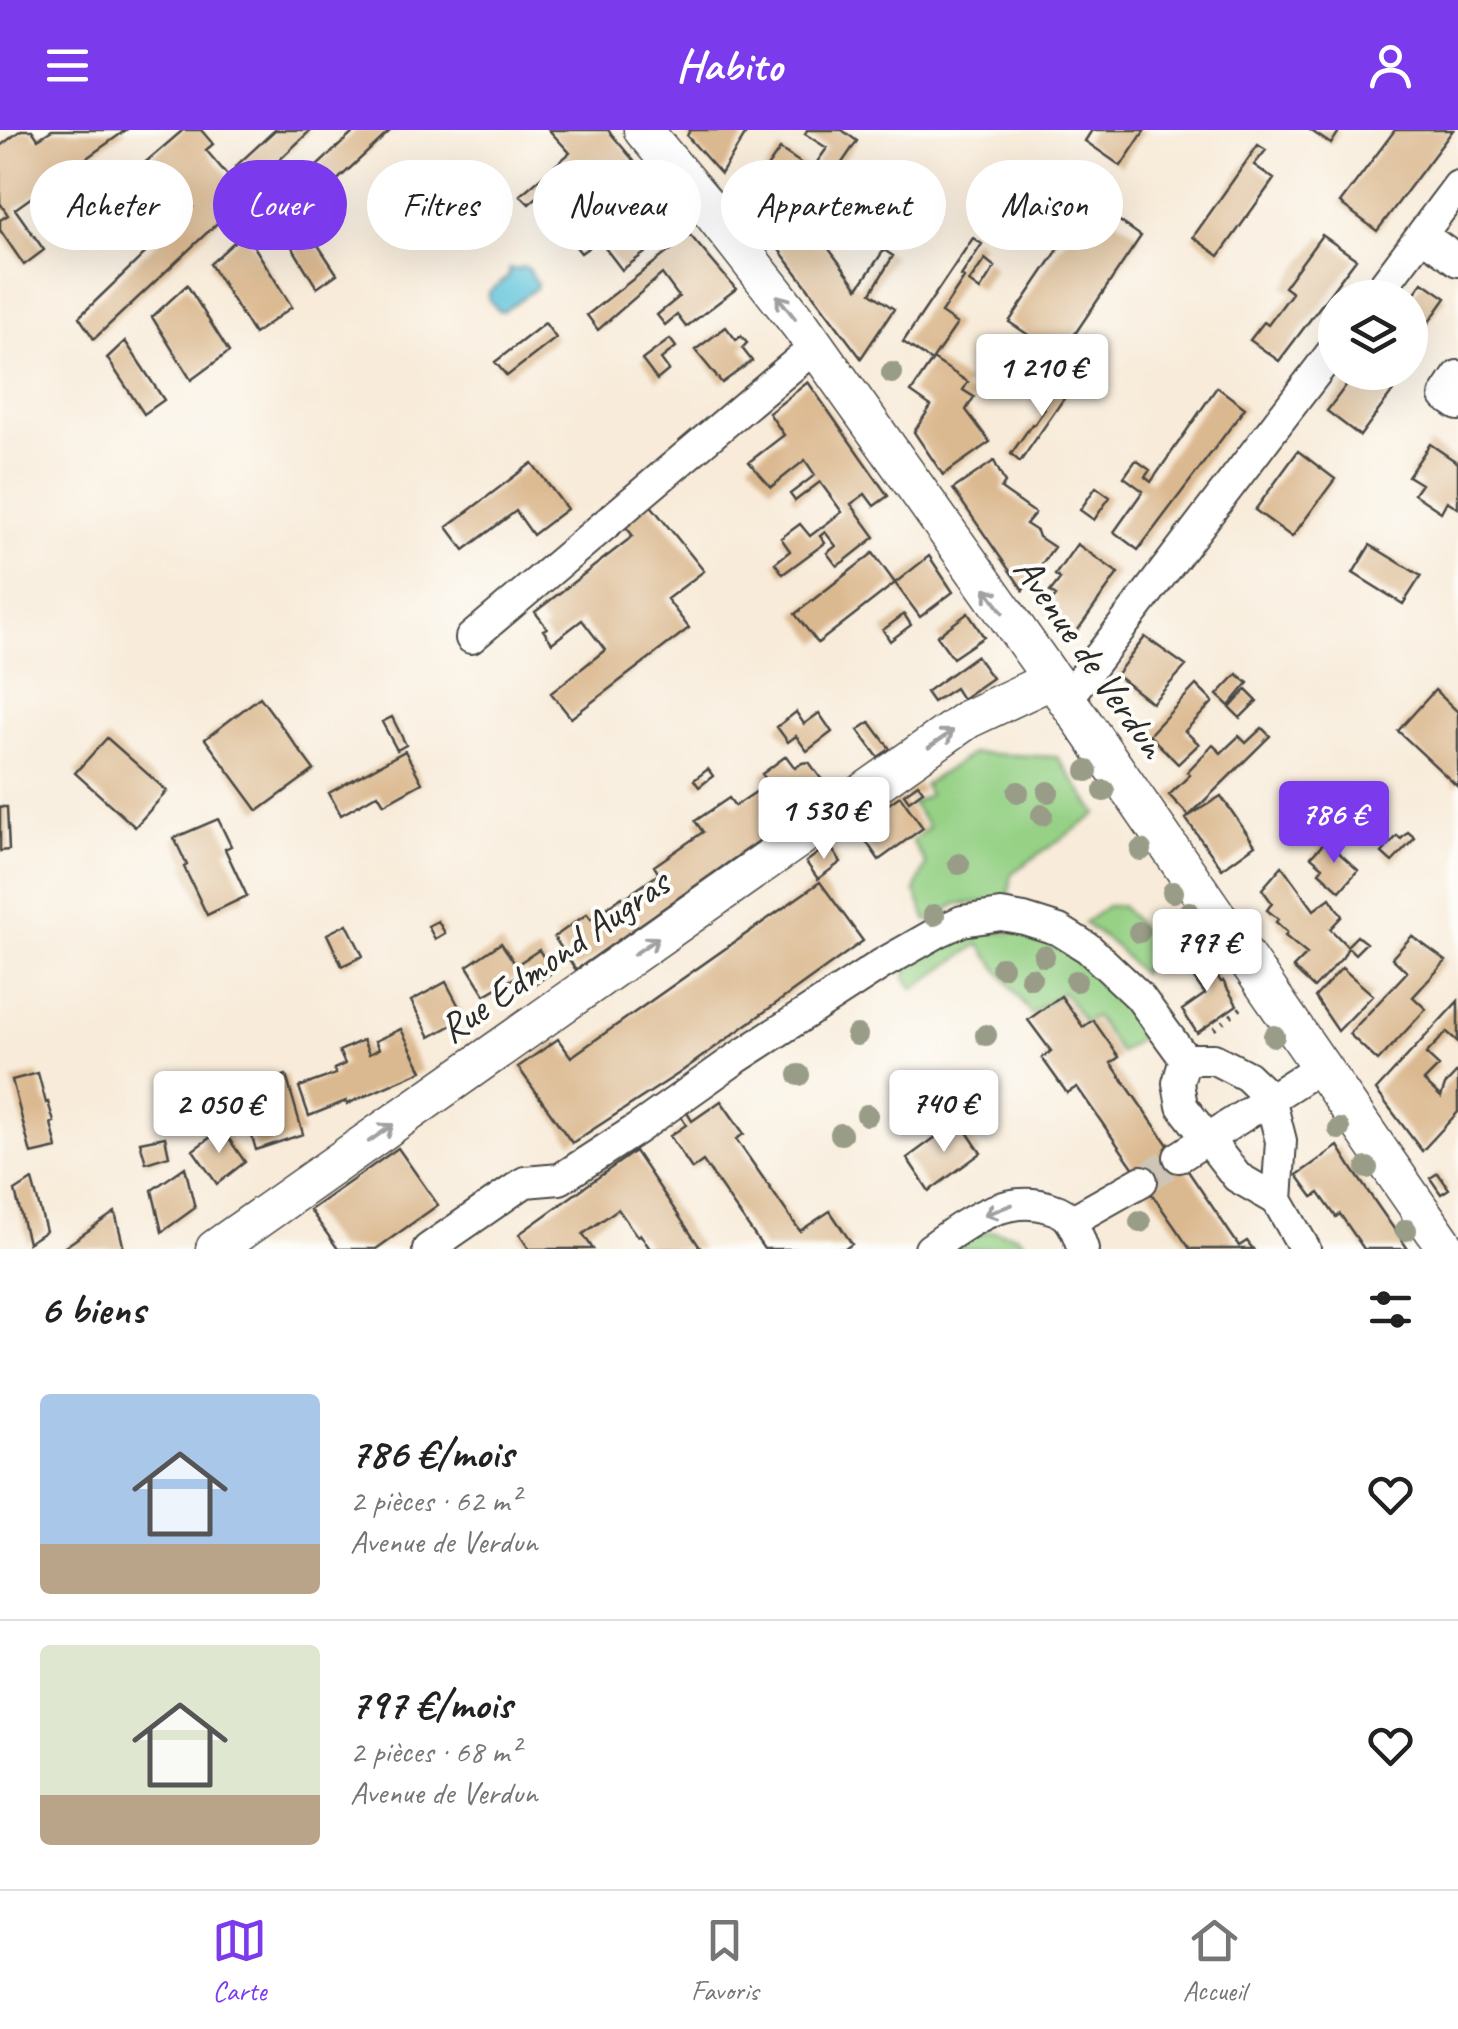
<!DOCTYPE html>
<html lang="fr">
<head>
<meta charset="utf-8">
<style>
	body { margin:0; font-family:Caveat,sans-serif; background:#f2f2f2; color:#222; height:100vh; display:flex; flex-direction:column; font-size:38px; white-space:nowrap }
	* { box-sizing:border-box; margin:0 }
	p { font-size:32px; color:#767676 }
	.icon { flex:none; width:55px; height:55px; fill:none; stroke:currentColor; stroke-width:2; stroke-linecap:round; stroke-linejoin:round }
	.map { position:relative; height:1119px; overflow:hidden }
	.panel { display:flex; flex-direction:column; background:#fff; flex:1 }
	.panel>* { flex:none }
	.guide { position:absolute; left:30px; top:30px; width:1400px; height:90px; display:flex; gap:20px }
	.controls { position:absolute; left:1318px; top:150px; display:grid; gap:20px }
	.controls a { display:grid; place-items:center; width:110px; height:110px; border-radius:50%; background:#fff; box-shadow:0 10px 40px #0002; font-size:50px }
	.price { position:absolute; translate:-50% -85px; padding:0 22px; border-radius:10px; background:#fff; color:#222; font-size:32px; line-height:65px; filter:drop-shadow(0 2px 5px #0008) }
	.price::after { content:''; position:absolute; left:50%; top:60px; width:30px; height:22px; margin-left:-15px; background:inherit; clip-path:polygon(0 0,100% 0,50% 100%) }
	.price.current { background:#7c3aed; color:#fff }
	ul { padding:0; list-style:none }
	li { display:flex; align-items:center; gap:30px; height:250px; padding:0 40px }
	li+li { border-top:2px solid #e0e0e0 }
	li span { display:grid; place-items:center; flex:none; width:280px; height:200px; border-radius:10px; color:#555 }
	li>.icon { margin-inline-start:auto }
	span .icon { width:120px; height:120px; fill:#fffc; stroke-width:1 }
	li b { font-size:42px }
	h2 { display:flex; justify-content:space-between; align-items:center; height:120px; padding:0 40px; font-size:42px }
	.pill { padding:0 35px; border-radius:45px; background:#fff; box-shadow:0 10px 40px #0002; font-size:35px; line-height:90px }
	.pill.current { background:#7c3aed; color:#fff }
	header { display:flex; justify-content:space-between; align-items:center; height:130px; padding:0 40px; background:#7c3aed; color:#fff; font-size:45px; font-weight:600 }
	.tab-bar { display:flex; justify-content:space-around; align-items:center; height:140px; border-top:2px solid #e0e0e0; background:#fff; font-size:28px; color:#767676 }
	.tab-bar a { display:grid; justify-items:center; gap:5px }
	.tab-bar .current { color:#7c3aed }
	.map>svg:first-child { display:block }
</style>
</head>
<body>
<header><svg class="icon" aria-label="menu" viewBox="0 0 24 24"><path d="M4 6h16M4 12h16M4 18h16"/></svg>Habito<svg class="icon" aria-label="person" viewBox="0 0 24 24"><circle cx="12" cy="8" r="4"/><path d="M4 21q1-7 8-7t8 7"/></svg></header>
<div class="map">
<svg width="1458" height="1119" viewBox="0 0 1458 1119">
	<rect width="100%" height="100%" fill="#fdfcf7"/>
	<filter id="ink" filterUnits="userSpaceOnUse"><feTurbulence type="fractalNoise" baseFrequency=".01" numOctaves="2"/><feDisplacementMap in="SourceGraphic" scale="20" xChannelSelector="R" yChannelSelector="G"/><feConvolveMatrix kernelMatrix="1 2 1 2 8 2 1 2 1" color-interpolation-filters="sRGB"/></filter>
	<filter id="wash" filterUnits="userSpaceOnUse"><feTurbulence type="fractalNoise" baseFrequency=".0048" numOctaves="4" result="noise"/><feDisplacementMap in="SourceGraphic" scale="40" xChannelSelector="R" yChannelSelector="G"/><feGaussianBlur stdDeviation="2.25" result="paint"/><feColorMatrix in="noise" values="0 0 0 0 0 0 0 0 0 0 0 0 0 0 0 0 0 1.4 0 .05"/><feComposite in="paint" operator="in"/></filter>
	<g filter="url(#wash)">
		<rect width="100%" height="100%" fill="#f8ebd9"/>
		<path fill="#96d186" stroke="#607e58" stroke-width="2.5" d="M973,623L1057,627L1097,684L1012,743L1008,771L957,774L927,791L915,761L926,734L912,711L929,697L912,674L929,665L924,655Z
			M1107,776H1121C1143,799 1161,810 1141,844L1116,817L1084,793Z
			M992,802L1022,803L1049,811L1081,831L1110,857L1144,905L1120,923L1095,886L1084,892L1063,862L1031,884L979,814L914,859L906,848L907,837C937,821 958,808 992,802Z
			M994,1101L1016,1105L1032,1119H950L969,1104Z"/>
		<path fill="#5dc2db" stroke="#447683" stroke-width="2.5" d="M521,137L527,138L537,153L536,158L504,181H498L489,169V162L508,147L510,138L517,140Z"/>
		<g id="blocks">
			<path fill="#dbb990" d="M21,0H32L38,9L52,0H126L15,79L44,120L24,135L0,100V90L8,85L0,73V16Z
				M183,0H201L213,14L206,20L229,47L238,34L275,0H311L226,81L228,83L94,209L79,187L193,77L175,55L163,65L140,37Z
				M356,0H391L299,86L337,144L317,158L283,102L266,83Z
				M549,0H608L634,31L601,58L625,89L634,82L638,86H642L648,95L647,99L658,113L622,140L599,110L581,123L557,93L601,58L579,31L529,74L520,65L570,23Z
				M690,0H748L721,44L687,6Z
				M807,0H842L857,11L833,46L815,35L827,18L805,4Z
				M1092,0H1145L1121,36L1085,11Z
				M1310,0H1340L1331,14Z
				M1395,0H1453L1377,101L1340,73Z
				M1258,15L1266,20L1254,35L1274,49L1219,126L1193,107Z
				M780,19L811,40L788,74L756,53Z
				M1093,39L1106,49L1096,64L1082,54Z
				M858,61L864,65L860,72L862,73L852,86L845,81Z
				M1091,71L1141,106L1060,226L1009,192Z
				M806,88L858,158L884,120L893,126L871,163L894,179L861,228L774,113Z
				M245,102L292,177L254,204L210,134Z
				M690,105L736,159L686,197L677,185L665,195L657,185L679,167L662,144L598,200L587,185Z
				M1322,105L1356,129L1279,231L1250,210L1264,192L1268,195L1292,163L1284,157Z
				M973,108L982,114L961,146L964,148L941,183L957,194L933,229L968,252L963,260L974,267L966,280L990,312L943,345L914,302L931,276L911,262L932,231L903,212Z
				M985,129L995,137L980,160L969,152Z
				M1423,152L1446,168L1414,213L1410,209V169Z
				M187,155L229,222L191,250L152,187Z
				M545,193L556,208L507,246L495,232Z
				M726,197L736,210L741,206L747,213L742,218L752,231L722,253L695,220Z
				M670,209L676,217L661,229L669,240L657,250L642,230Z
				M125,211L164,270L144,284L107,228Z
				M1356,242H1407L1360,306L1327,281Z
				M1064,248L1074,254L1020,332L1011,324L1032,294L1034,295L1045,279L1042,278Z
				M808,252L888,366L874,376L865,364L851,374L875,407L846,430L837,436L827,423L836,416L825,402L820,406L825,413L783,444L775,433L790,421L781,408L800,394L810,406L842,382L820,352L795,371L790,364L815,345L805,330L771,357L749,332L784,305L769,283Z
				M1217,257L1245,278L1138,420L1114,402L1143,361L1124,347L1136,330L1150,340L1145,347L1151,352Z
				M1430,314L1458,333V378L1447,371L1441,382L1414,364L1421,354L1408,346Z
				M1298,321L1335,349L1292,407L1255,380Z
				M994,331L1005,353L1001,359L1035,383L1026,394L1037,401L1039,407L1054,417L1023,460L953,359Z
				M532,333L567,379L533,405L516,381L464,420L447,397Z
				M1096,357L1110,367L1094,390L1080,380Z
				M649,373L704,441L667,469L689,498L571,588L551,563L605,520L582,490L552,513L543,500L547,498L535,482L633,406L623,393Z
				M1077,414L1118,443L1073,507L1052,490L1053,488L1044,481L1056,466L1050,462L1060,449L1055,445Z
				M1370,415L1421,446L1403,474L1353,443Z
				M873,423L895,453L818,513L795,484Z
				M929,426L953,462L920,487L895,453Z
				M968,483L984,507L953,528L937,506Z
				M904,484L911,495L890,511L883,500Z
				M1145,507L1186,536L1152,573L1116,545Z
				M976,526L992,548L962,569L955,558L933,572L926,562Z
				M1237,544L1248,553L1229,576L1217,565Z
				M1196,555L1213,572L1185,601L1199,614L1178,634L1149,605Z
				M1246,560L1257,571L1240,588L1230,578Z
				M1435,560L1458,582V657L1398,601Z
				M260,567L314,640L258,681L205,609Z
				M796,582L804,594L819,583L832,602L807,621L796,606L788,612L777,597Z
				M392,587L406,615L397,620L382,592Z
				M870,592L890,619L878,627L858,600Z
				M1262,598L1270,606L1189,686L1221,666L1255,715L1222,739L1186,689L1189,686L1169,665L1190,645L1187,642L1213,615L1221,623L1239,606L1246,613Z
				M107,608L167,661L135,697L75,643Z
				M405,621L422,653L384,674L378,664L341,685L329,663Z
				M786,626L795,638L802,633L809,632L830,661L576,840L554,807L587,784L591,789L622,767L623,769L659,744L654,736L703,702L695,691L729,668L735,676L769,653L762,644Z
				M708,639L713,646L699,657L694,650Z
				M918,654L923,661L909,671L904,664Z
				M900,666L923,698L879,730L856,697Z
				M0,677H7L9,720L0,721Z
				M218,689L231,716L225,719L247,766L207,785L184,737L187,735L174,708Z
				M1408,702L1415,708L1392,732L1382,723L1397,706L1401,709Z
				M1326,711L1358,740L1340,761L1319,742L1323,737L1311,727Z
				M829,715L841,732L818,749L806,732Z
				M1282,736L1314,780L1330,768L1342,786L1330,799L1347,816L1357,806L1366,813L1355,824L1348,817L1343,827L1314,858L1293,838L1307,824L1285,806L1287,802L1276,792L1278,789L1267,780L1272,773L1262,759Z
				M820,752L863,811L678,944L572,1013L518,937L558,909L571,927Z
				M438,791L445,803L435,809L428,796Z
				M347,794L363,826L342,836L327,804Z
				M1412,806L1446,831L1413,867L1426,879L1378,931L1349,904L1407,842L1392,828Z
				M501,813L516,835L539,820L553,842L535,854L526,841L485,865L467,836Z
				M1198,819L1221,852L1223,851L1237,875L1197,903L1182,880L1205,864L1181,830Z
				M1342,838L1373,865L1338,901L1315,867Z
				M446,852L465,888L430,907L411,871Z
				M1061,866L1083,897L1093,890L1119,927L1111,933L1168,1015L1169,1014L1184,1035L1239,1116L1247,1111L1253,1119H1190L1077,957L1067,963L1042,928L1051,921L1028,890Z
				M1458,871V912L1447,902L1426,924L1439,936L1424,951L1441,967L1445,955L1458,941V982L1422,1021L1376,960Z
				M401,899L422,941L347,974L346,971L309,986L299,957L336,944L334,939L345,934L339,921L363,910L369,924L379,919L375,911Z
				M38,943L46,973L48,972L54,992L51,993L57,1018L31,1024L12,950Z
				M286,945L303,1004L256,1020L245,982L269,974L262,952Z
				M721,971L744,1004L736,1009L800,1101L830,1081L852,1114L845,1119H764L703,1031L692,1039L670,1006L686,995L680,985L686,981L692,991Z
				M959,990L981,1023L929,1061L907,1028Z
				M222,999L245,1032L217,1054L193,1020Z
				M165,1007L169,1026L146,1033L140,1012Z
				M1338,1016L1353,1040L1408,1119H1364L1340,1084L1336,1087L1319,1063L1313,1067L1297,1045Z
				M398,1018L438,1075L376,1119H338L310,1080Z
				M635,1021L701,1119H650L640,1104L637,1106L618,1079L583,1104L593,1119H529L519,1104Z
				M185,1037L195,1078L162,1102L152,1060Z
				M1438,1043L1449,1059L1441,1064L1430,1048Z
				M32,1050L46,1101L28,1113L15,1061Z
				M115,1082L124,1119H62Z"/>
		</g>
	</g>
	<g filter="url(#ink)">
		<use href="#blocks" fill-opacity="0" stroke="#4a4845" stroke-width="2.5"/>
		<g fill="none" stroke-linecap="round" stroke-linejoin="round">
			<path stroke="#cfc5b6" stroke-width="30" stroke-dasharray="30 15" stroke-linecap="butt" d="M1142,1051L1179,1027"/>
			<defs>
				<path id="minor" d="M1422,105L1458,131
					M1374,168L1458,56
					M1458,246L1445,266L1458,275
					M471,508L815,217
					M1065,571L1335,218
					M1185,929H1214L1247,946L1270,968L1281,1011L1277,1070L1237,1047L1182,976L1178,953Z
					M1179,1027L1320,937
					M1277,1070L1305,1119
					M1071,1091L1142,1051
					M428,1119L525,1052L560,1049L637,999L737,928L882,834L940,801L962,791L1001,785L1024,789L1059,800L1088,818L1139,866L1185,929
					M930,1119C965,1094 1006,1062 1051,1078C1058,1080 1066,1084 1070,1090C1076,1098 1080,1110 1083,1119"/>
				<path id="major" d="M643,0L714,85L801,196L1089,601L1447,1119
					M215,1119L968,589L1051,550"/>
			</defs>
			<use href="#minor" stroke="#4a4845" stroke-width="34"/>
			<use href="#major" stroke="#4a4845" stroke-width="41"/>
			<path stroke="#4a4845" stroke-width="5" stroke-dasharray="2.5 8" stroke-linecap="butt" d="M1214,899L1241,878"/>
			<use href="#minor" stroke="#fff" stroke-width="30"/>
			<use href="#major" stroke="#fff" stroke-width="38"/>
		</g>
		<g fill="#999d88">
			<circle cx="892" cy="243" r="11"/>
			<circle cx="1087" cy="641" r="11"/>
			<circle cx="1104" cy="661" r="11"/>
			<circle cx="1018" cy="662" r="11"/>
			<circle cx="1048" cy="662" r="11"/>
			<circle cx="1042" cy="685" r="11"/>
			<circle cx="1141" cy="720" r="11"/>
			<circle cx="959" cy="734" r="11"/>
			<circle cx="1173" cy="762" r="11"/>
			<circle cx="1189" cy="782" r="11"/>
			<circle cx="934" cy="785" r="11"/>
			<circle cx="1139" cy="802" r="11"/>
			<circle cx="1200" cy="802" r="11"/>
			<circle cx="1214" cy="825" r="11"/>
			<circle cx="1044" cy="826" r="11"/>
			<circle cx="1002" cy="837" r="11"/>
			<circle cx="1031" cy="848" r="11"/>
			<circle cx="1076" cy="851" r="11"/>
			<circle cx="857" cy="905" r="11"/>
			<circle cx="986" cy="905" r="11"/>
			<circle cx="1274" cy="906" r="11"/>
			<circle cx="799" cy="945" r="11"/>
			<circle cx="916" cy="953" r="11"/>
			<circle cx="867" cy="985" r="11"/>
			<circle cx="1339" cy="999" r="11"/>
			<circle cx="841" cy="1004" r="11"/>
			<circle cx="1367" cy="1038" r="11"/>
			<circle cx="1140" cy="1092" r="11"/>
			<circle cx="1406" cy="1100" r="11"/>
		</g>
		<defs><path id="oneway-shaft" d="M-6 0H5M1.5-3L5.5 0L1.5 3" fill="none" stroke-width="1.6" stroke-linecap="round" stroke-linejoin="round" transform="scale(2.5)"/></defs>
		<g stroke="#a0a0a0">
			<use href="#oneway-shaft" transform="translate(786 177) rotate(-128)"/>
			<use href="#oneway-shaft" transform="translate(994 470) rotate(-125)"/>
			<use href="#oneway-shaft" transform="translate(941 609) rotate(-35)"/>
			<use href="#oneway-shaft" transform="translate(646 816) rotate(-35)"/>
			<use href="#oneway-shaft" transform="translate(381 1003) rotate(-35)"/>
			<use href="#oneway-shaft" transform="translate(998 1080) rotate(159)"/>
		</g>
	</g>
	<g text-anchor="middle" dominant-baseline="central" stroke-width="8" stroke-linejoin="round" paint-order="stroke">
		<g font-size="40" fill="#2b2b2b" stroke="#fdfcf7">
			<text transform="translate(1090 527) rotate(55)">Avenue de Verdun</text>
			<text transform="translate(554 826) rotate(-35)">Rue Edmond Augras</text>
		</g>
	</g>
</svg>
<div class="controls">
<a><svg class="icon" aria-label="layers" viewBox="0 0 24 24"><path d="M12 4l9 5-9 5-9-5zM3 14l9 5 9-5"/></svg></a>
</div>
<b class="price" style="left:1042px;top:289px">1 210 €</b>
<b class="price" style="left:824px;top:732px">1 530 €</b>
<b class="price current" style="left:1334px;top:736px">786 €</b>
<b class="price" style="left:1207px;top:864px">797 €</b>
<b class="price" style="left:944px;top:1025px">740 €</b>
<b class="price" style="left:219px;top:1026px">2 050 €</b>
<div class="guide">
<a class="pill">Acheter</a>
<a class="pill current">Louer</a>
<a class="pill">Filtres</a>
<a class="pill">Nouveau</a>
<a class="pill">Appartement</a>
<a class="pill">Maison</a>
</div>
</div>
<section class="panel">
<h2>6 biens<svg class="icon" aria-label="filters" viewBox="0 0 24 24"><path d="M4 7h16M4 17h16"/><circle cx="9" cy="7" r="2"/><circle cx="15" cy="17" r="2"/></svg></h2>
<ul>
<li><span style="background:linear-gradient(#a9c7e8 75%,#b9a48a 0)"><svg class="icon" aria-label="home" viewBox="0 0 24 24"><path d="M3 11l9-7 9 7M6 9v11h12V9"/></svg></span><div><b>786 €/mois</b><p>2 pièces · 62 m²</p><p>Avenue de Verdun</p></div><svg class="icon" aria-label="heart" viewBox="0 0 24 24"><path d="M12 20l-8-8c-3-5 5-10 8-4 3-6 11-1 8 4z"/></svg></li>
<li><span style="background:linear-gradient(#dfe7d0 75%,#b9a48a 0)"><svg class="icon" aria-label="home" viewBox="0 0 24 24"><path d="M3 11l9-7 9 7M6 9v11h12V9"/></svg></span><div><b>797 €/mois</b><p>2 pièces · 68 m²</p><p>Avenue de Verdun</p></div><svg class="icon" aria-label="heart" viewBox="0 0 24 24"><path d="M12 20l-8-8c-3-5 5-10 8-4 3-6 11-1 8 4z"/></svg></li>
</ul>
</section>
<nav class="tab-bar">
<a class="current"><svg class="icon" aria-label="map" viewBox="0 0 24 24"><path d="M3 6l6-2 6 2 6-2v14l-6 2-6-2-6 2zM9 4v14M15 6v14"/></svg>Carte</a>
<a><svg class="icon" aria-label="saved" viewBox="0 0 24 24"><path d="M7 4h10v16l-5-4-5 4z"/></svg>Favoris</a>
<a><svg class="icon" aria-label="home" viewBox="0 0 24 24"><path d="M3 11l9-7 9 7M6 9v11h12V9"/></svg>Accueil</a>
</nav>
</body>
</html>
